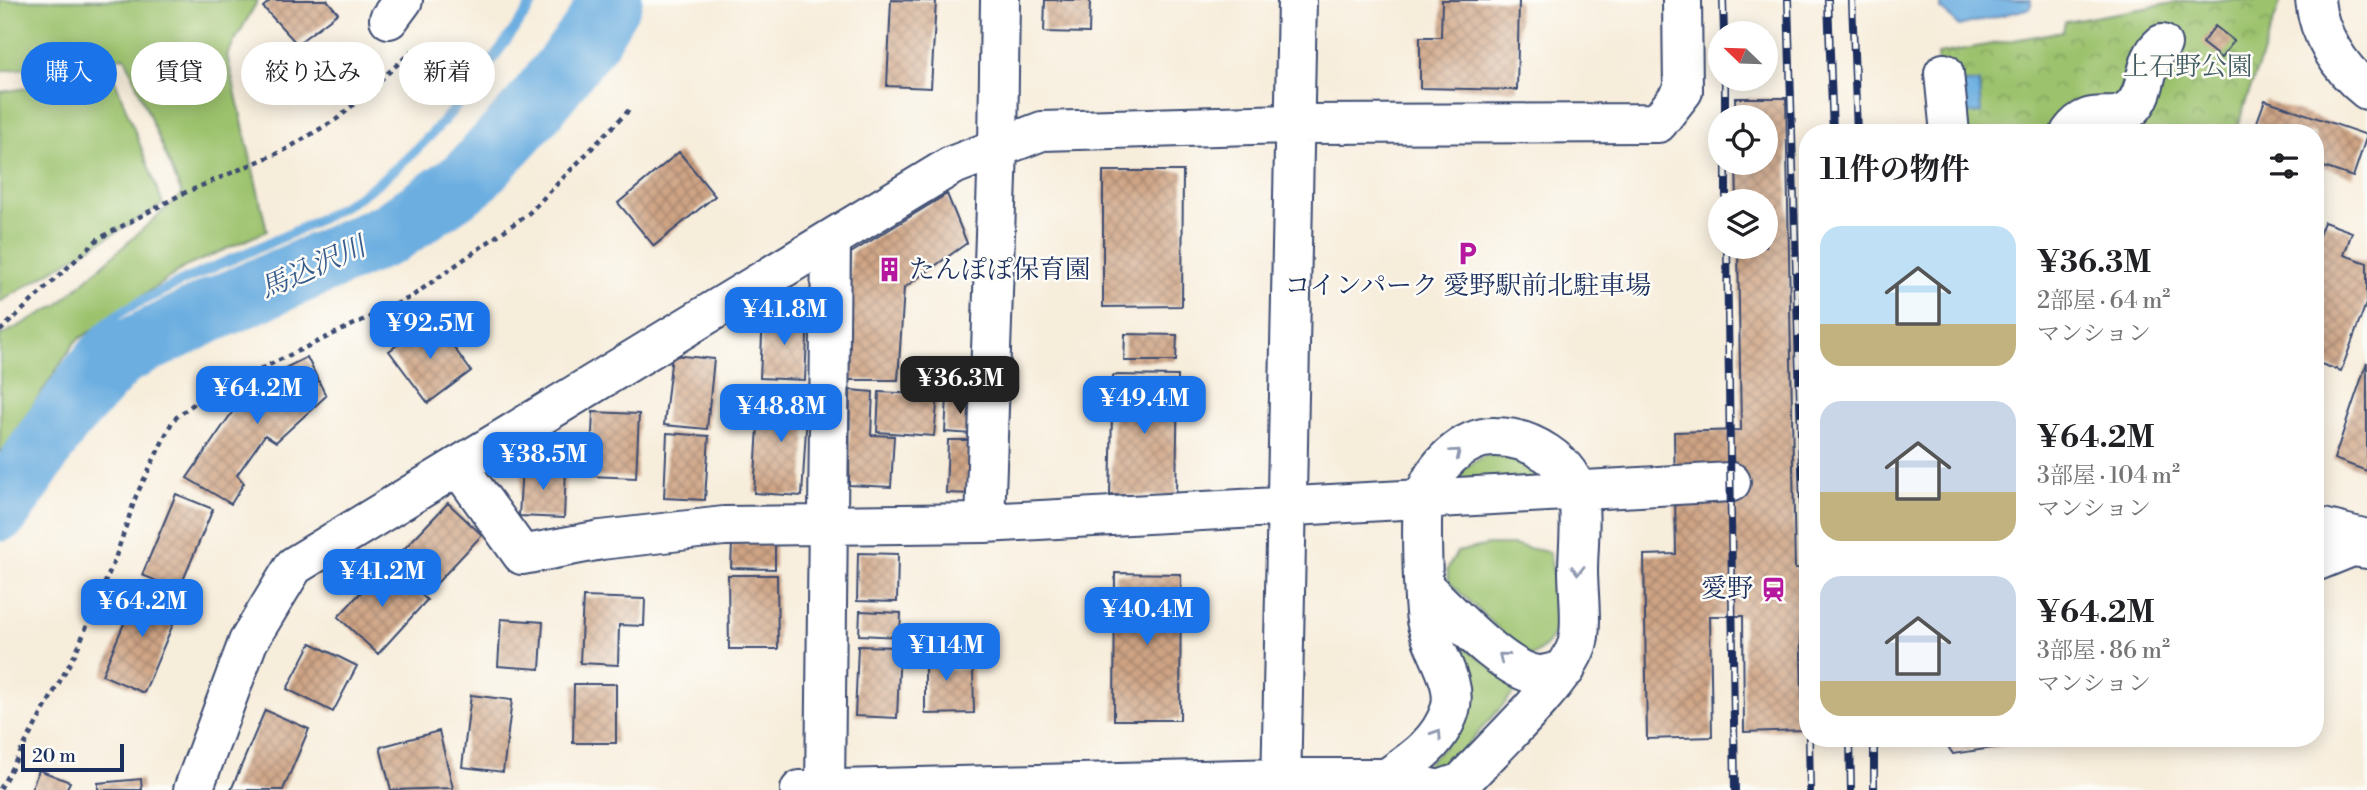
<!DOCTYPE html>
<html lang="ja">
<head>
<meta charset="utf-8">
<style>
	body { margin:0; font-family:"Libre Bodoni","Noto Serif JP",serif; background:#f2f2f2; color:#202124; height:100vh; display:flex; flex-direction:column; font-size:26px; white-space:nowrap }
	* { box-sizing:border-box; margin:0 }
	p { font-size:23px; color:#757577 }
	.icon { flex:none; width:38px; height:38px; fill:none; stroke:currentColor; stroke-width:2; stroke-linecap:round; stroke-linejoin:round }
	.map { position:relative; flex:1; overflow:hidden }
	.details { position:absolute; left:1799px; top:124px; width:525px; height:623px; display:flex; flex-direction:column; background:#fff; border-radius:28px; box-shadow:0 4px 18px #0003 }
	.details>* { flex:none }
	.banner { position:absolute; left:21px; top:42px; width:665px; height:63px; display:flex; gap:14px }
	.needle { width:46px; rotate:293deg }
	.controls { position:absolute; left:1708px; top:21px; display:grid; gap:14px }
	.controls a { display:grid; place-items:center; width:70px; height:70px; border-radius:50%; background:#fff; box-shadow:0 4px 18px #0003; font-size:35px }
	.scale { position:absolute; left:21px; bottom:18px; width:103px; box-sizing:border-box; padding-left:7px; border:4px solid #1b2f5e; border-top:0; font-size:19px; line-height:24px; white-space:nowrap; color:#1b2f5e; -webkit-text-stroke:5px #fdfcf7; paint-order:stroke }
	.price { position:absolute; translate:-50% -60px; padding:0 16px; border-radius:14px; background:#1a73e8; color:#fff; font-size:23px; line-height:46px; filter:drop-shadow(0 2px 4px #0008) }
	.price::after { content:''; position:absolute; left:50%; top:42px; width:21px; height:16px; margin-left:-10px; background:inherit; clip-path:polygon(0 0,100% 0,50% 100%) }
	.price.on { background:#222; color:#fff }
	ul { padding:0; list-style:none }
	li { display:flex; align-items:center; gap:21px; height:175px; padding:0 21px }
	li span { display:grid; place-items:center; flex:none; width:196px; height:140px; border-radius:21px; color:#555 }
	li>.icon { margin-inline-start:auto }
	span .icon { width:84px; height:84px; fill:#fffc; stroke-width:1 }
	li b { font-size:30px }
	h2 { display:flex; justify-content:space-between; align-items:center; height:84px; padding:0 21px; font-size:30px }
	.chip { padding:0 24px; border-radius:32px; background:#fff; box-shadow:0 4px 18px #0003; font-size:24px; line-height:63px }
	.chip.on { background:#1a73e8; color:#fff }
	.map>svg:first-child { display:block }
</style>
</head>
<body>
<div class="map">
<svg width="2367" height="790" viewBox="0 0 2367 790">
	<defs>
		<pattern id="park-crowns" width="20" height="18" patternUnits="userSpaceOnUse" patternTransform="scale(1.75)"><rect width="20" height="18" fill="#9cc26d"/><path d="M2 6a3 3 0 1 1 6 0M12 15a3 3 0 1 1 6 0" fill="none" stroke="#7e9e5d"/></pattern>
		<pattern id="building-cross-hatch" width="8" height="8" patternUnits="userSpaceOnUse" patternTransform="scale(1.75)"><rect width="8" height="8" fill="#cfa484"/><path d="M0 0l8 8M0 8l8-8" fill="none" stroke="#a7866f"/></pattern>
	</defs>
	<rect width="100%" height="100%" fill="#fdfcf7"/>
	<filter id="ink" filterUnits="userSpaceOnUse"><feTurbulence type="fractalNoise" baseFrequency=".0143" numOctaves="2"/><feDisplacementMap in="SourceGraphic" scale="14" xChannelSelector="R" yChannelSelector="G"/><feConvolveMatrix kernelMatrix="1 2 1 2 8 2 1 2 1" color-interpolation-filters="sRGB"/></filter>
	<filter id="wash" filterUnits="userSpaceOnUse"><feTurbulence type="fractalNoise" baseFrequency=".00686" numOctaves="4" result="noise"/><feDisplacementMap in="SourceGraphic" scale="28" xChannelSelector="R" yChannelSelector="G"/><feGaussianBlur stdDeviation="1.57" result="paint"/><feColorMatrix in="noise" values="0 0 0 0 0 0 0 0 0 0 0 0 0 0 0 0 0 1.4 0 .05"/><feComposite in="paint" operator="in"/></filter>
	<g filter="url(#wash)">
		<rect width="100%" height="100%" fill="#f7eddb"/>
		<path fill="#9cc26d" stroke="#5c7866" stroke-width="2" d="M0,0H258L227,55L267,231L185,267L75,342L0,455V336L58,305L182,194L125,57L0,71Z
			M113,75L163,204L0,302V92Z
			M1489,454L1530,459L1549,481L1445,509C1457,473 1454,471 1489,454Z
			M1488,545H1513L1549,552C1556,593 1575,629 1532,656L1521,650L1449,582L1447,570L1457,552Z
			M1452,641L1522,684L1452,762L1432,773L1425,766C1470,719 1494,704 1452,641Z"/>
		<path fill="url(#park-crowns)" stroke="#5c7866" stroke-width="2" d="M2191,0H2281L2235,133H1942L1938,54L2063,31L2065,22Z"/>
		<path fill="#6caee0" stroke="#446e9f" stroke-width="2" d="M1941,0H2031V8L1959,26L1941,9Z
			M1979,82L1981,113L1954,115L1952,84Z"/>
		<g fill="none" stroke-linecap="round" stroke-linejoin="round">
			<path stroke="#6caee0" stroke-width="10" d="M0,494C24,428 61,358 117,315C131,305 149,298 164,290C227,258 295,237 355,199C430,151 485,72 535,0"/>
			<path stroke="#6caee0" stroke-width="63" d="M0,510L60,420L119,355L208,312L390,233L468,180L532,110L590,36L611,0"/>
		</g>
		<g id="blocks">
			<path fill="url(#building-cross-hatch)" d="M271,0H327L338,13L297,44L263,7Z
				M891,0L936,1L931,88L887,86Z
				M1045,0H1090L1089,33L1044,32Z
				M1442,0H1519L1517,90L1420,88V37H1441Z
				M2215,26L2234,41L2221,58L2202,43Z
				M1735,98H1786L1795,569H1808V614H1800L1803,730L1744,732L1743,616H1710L1712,737L1647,739L1644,555L1676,554L1674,432L1741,430L1738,247H1766V201H1737L1736,163H1766V117H1736Z
				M2265,100L2367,135L2353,177L2315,164V133H2253Z
				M679,152L715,196L654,246L618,203Z
				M1103,171H1183L1182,306L1103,307Z
				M947,194L967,243L904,288L898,380H847L851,253Z
				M2324,222L2352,232L2344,255L2367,263V301L2341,371L2315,362V246Z
				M763,315L808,316L805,380L760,378Z
				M433,319L471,371L428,403L389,351Z
				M1125,334L1177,335L1176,361H1124Z
				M672,355L714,359L707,429L664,425Z
				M307,357L326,396L276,442L265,435L237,475L244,483L231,504L187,478L251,385Z
				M2367,362V471L2334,459Z
				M1113,375L1178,376L1176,496L1110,495Z
				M850,390L873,392L871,435L894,436L891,487L849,485Z
				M879,392L938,395L934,436L877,432Z
				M760,393L808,395L802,496L754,493Z
				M947,398L974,400L972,434L945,432Z
				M593,412L639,414L636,478L590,476Z
				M667,433L709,436L705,500L664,498Z
				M948,440H974L973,494L946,493Z
				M522,465L566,467L564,518L519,516Z
				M176,494L213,509L179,590L142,575Z
				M448,503L482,535L437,583L403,550Z
				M732,543H775V569L731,568Z
				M858,553L898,554L897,602L857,601Z
				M387,564L427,600L378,654L338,617Z
				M1115,573L1181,574L1180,720H1114Z
				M728,575H777L778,649H729Z
				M140,586L182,603L144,693L102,675Z
				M583,597L645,599L644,626L619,625L618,665L580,663Z
				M860,611L901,613L900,637L859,635Z
				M501,619L543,622L540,669L498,666Z
				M925,640H947V670L973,669L974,713L925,714Z
				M311,643L357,666L333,712L287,689Z
				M858,646L900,647L897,718L855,716Z
				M574,684H616V743H573Z
				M471,695L512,700L503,772L462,767Z
				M265,710L309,729L283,790H231Z
				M439,731L453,788L391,790L380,747Z
				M1942,738H2032V742L1953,754Z
				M39,770L70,782L66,790H31Z
				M141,779L142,790H98V783Z"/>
		</g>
	</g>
	<g filter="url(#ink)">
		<use href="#blocks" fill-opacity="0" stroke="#3c4c71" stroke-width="2"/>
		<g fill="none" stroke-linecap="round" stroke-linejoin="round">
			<defs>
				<path id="minor" d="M2315,0C2318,34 2340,69 2367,90
					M389,19L403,0
					M1944,73L1950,133
					M2070,133C2091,103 2111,127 2132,108C2150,90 2142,61 2162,44
					M458,466L522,555L601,540L724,526L985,523L998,148L1000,0
					M985,523L1731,482
					M2315,526L2367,539
					M2315,562L2352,547L2367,549
					M1425,588C1450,611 1506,673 1539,675C1547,675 1557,671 1566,669
					M193,790L248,642L294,566L951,166L1042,131L1293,124L1658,123L1683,91L1682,0
					M800,790L1281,778H1387L1439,790L1462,782C1492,749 1564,683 1577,645C1583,628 1578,591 1578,571C1578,548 1582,520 1578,497C1571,460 1529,437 1495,437C1463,436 1432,468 1424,498C1420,513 1423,603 1426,620C1431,649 1459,681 1450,710C1440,742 1413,760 1387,778
					M825,790L831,239
					M1281,790L1297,0"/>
			</defs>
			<use href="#minor" stroke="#3c4c71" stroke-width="42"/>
			<path stroke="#3c4c71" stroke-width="4.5" stroke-dasharray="5 5" stroke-linecap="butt" d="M0,331L98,239L182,194L285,150L340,117L412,51
				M0,789L75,654L115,559L136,496L173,420L204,396L411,297L529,213L631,108"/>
			<use href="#minor" stroke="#fff" stroke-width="38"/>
			<defs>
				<path id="rail" d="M1723,0L1724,33
					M1788,0L1808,668
					M1828,0L1833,133
					M1852,0L1857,133
					M1725,79V117
					M1726,163V201
					M1727,247L1735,790
					M1809,738L1810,790
					M1850,738L1851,790
					M1874,738V790"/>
			</defs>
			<use href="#rail" stroke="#1b2f5e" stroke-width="8"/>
			<use href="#rail" stroke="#fdfcf7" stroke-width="5" stroke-dasharray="16" stroke-linecap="butt"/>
		</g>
		<defs><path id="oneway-chevron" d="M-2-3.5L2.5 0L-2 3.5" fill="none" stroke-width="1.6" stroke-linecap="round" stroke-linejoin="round" transform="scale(1.75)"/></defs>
		<g stroke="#8d97ae">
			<use href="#oneway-chevron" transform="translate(1456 453) rotate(-40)"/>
			<use href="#oneway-chevron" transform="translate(1578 570) rotate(90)"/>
			<use href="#oneway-chevron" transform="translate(1503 657) rotate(-141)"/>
			<use href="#oneway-chevron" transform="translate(1437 734) rotate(-57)"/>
		</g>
	</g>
	<defs>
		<symbol id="parking-bare" viewBox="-9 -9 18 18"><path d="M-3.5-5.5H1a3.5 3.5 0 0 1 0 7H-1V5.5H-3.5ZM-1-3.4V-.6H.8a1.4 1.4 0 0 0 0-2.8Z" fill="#b5179e" stroke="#fdfcf7" stroke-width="2.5" paint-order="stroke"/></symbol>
		<symbol id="building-bare" viewBox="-9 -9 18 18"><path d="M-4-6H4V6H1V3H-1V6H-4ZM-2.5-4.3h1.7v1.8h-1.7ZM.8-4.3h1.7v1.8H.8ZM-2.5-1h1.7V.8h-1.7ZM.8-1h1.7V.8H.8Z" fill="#b5179e" stroke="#fdfcf7" stroke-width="2.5" paint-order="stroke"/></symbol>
		<symbol id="station-bare" viewBox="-9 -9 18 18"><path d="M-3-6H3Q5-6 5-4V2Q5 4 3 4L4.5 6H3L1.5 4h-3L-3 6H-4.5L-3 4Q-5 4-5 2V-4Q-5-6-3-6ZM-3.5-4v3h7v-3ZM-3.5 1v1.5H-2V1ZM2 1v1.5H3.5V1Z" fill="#b5179e" stroke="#fdfcf7" stroke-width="2.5" paint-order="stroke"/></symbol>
	</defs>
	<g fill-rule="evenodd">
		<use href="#parking-bare" x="1450" y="236" width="35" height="35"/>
		<use href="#building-bare" x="872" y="252" width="35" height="35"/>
		<use href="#station-bare" x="1756" y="572" width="35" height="35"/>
	</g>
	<g text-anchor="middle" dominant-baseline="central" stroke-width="5" stroke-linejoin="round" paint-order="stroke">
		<g font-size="26" fill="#425b62" stroke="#fdfcf7">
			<text x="2188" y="67">上石野公園</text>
		</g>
		<g font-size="26" fill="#1b2f5e" stroke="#fdfcf7" text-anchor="start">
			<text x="909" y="270">たんぽぽ保育園</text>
			<text x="1468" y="286" text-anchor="middle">コインパーク 愛野駅前北駐車場</text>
			<text x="1753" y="589" text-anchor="end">愛野</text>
		</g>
		<g font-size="28" font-style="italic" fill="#375b8c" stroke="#fdfcf7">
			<text transform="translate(313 268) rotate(-24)">馬込沢川</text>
		</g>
	</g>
</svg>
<div class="controls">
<a><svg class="needle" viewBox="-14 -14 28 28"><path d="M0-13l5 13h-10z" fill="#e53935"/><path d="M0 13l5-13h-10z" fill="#757577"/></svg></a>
<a><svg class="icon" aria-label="locate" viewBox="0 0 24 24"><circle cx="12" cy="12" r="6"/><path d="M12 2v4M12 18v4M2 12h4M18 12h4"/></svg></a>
<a><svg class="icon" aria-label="layers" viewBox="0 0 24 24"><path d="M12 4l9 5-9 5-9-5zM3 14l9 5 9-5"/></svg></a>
</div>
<div class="scale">20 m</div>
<b class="price" style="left:784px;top:347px">¥41.8M</b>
<b class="price" style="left:430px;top:361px">¥92.5M</b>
<b class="price on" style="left:960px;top:416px">¥36.3M</b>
<b class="price" style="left:257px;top:426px">¥64.2M</b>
<b class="price" style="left:1144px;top:436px">¥49.4M</b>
<b class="price" style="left:781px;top:444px">¥48.8M</b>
<b class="price" style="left:543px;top:492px">¥38.5M</b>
<b class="price" style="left:382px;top:609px">¥41.2M</b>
<b class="price" style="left:142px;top:639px">¥64.2M</b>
<b class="price" style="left:1147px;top:647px">¥40.4M</b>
<b class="price" style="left:946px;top:683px">¥114M</b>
<div class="banner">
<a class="chip on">購入</a>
<a class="chip">賃貸</a>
<a class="chip">絞り込み</a>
<a class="chip">新着</a>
</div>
<section class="details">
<h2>11件の物件<svg class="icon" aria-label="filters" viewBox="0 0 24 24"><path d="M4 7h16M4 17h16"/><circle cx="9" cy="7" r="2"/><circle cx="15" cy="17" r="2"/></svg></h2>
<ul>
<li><span style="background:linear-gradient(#bfe0f5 70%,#c2b280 0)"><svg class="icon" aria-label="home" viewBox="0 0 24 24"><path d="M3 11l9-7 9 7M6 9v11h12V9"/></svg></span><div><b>¥36.3M</b><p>2部屋 · 64 m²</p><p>マンション</p></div></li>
<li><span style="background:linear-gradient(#c9d6e8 65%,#c2b280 0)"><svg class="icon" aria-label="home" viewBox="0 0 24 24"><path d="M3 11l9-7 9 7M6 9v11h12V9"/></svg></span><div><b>¥64.2M</b><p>3部屋 · 104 m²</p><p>マンション</p></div></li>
<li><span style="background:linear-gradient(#c9d6e8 75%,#c2b280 0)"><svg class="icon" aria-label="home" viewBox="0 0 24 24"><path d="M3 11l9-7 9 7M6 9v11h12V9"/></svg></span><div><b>¥64.2M</b><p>3部屋 · 86 m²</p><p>マンション</p></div></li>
</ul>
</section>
</div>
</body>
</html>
